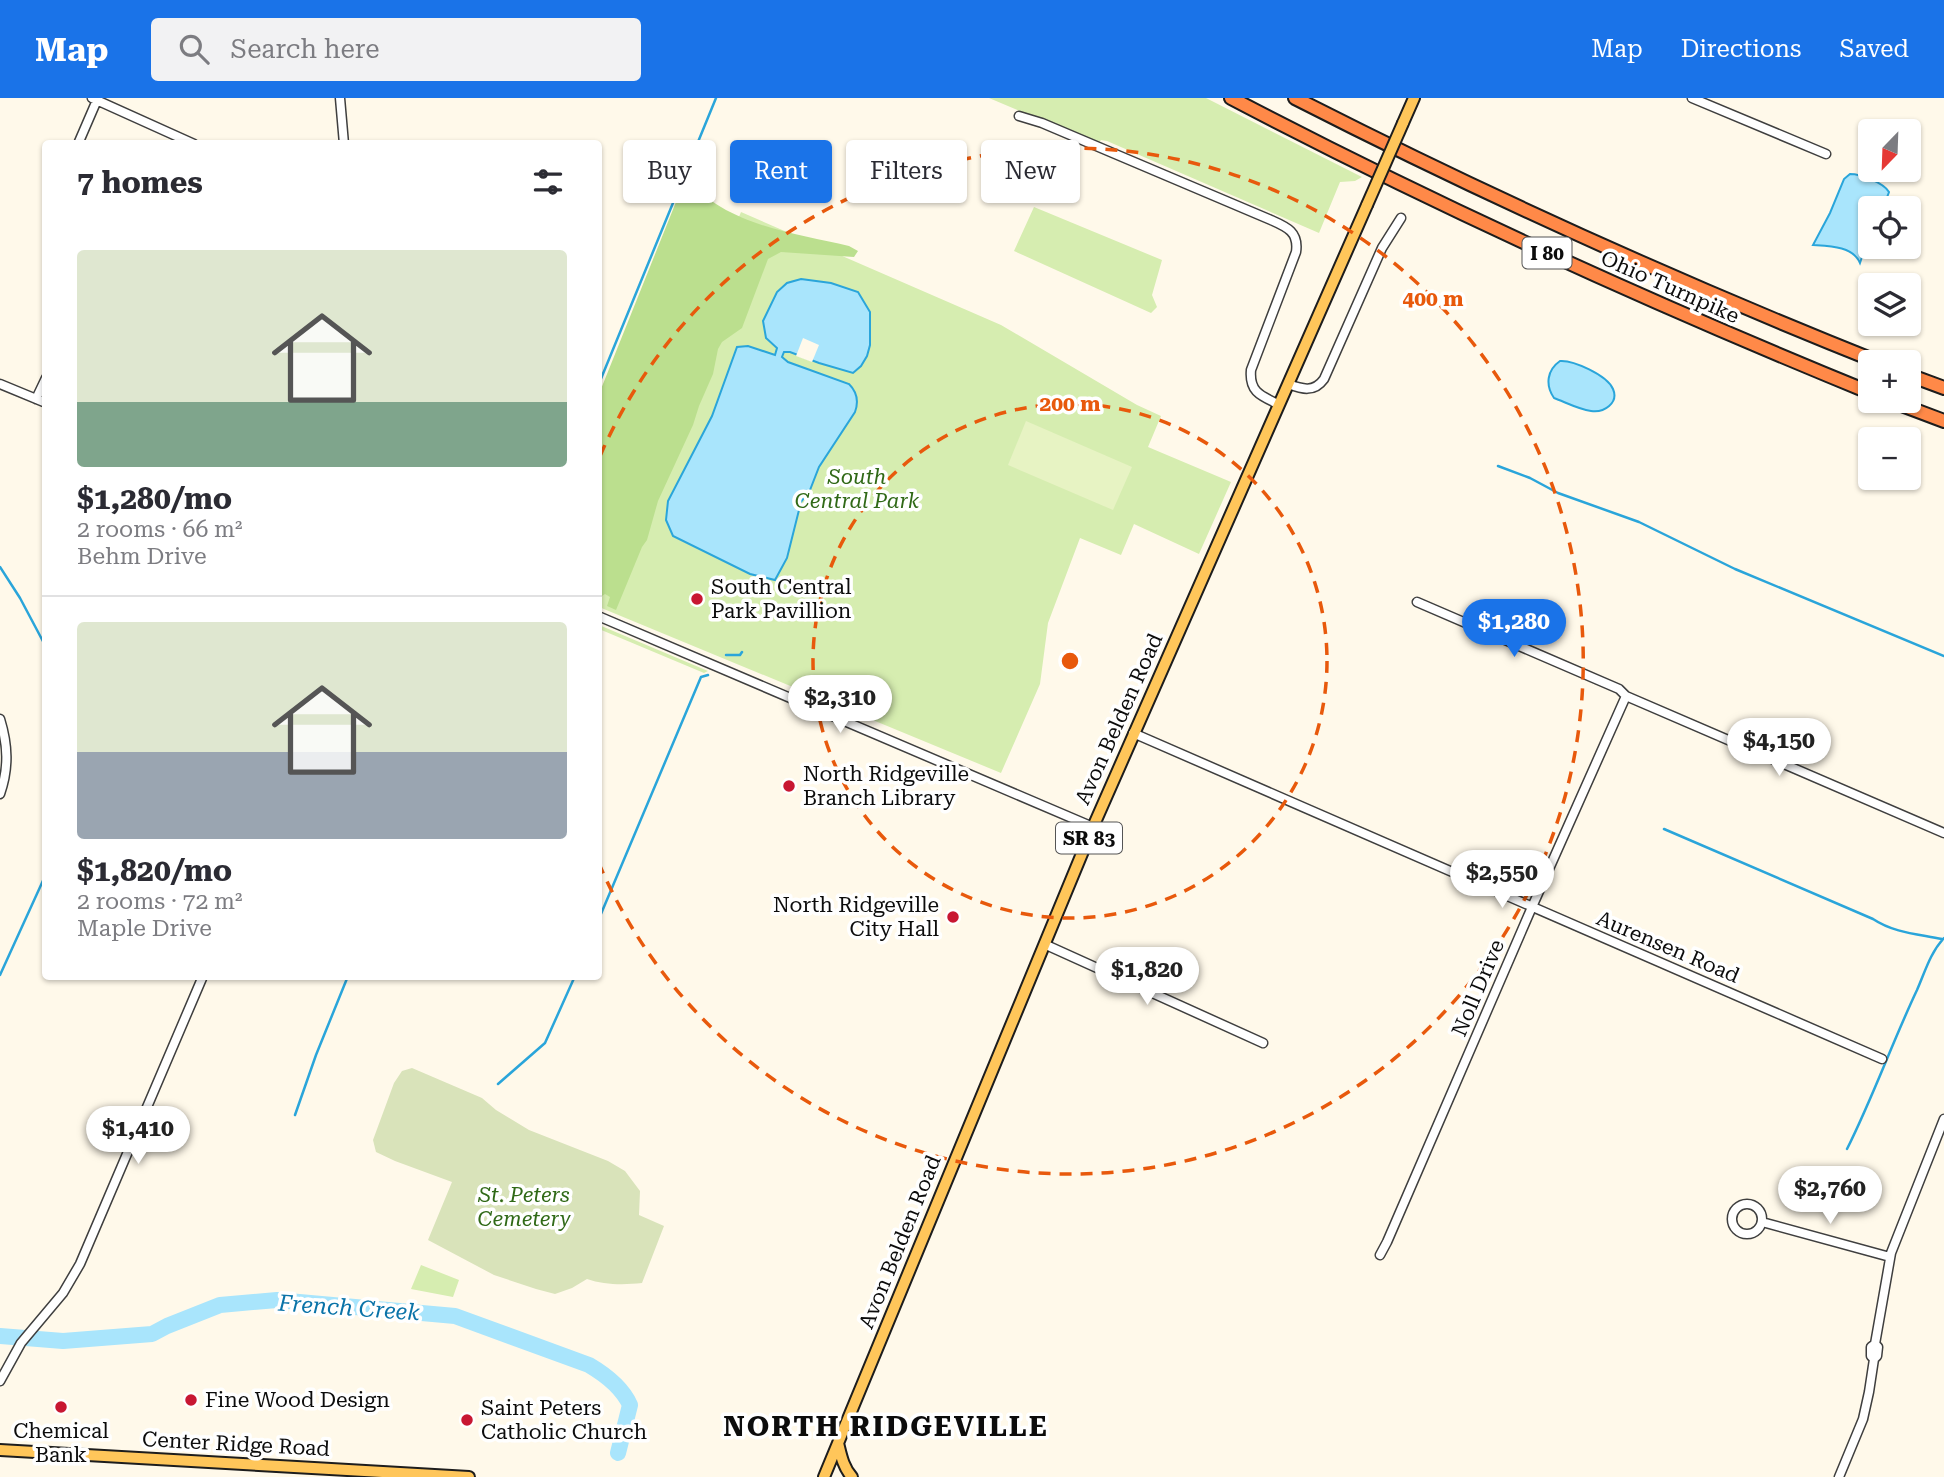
<!DOCTYPE html>
<html lang="en">
<head>
<meta charset="utf-8">
<style>
	body { margin:0; font-family:"Roboto Serif",serif; background:#f2f2f3; color:#2b2b33; height:100vh; display:flex; flex-direction:column; font-size:26px; white-space:nowrap }
	* { box-sizing:border-box; margin:0 }
	p { font-size:23px; color:#7c7c81 }
	.icon { flex:none; width:38px; height:38px; fill:none; stroke:currentColor; stroke-width:2; stroke-linecap:round; stroke-linejoin:round }
	.map { position:relative; flex:1; overflow:hidden }
	.sheet { position:absolute; left:42px; top:42px; width:560px; height:840px; display:flex; flex-direction:column; background:#fff; border-radius:7px; box-shadow:0 2px 5px #0004 }
	.sheet>* { flex:none }
	.guide { position:absolute; left:623px; top:42px; width:665px; height:63px; display:flex; gap:14px }
	.needle { width:46px; rotate:203deg }
	.tools { position:absolute; left:1858px; top:21px; display:grid; gap:14px }
	.tools a { display:grid; place-items:center; width:63px; height:63px; border-radius:7px; background:#fff; box-shadow:0 2px 5px #0004; font-size:35px }
	.price { position:absolute; translate:-50% -60px; padding:0 16px; border-radius:24px; background:#fff; color:#222; font-size:23px; line-height:46px; filter:drop-shadow(0 2px 4px #0008) }
	.price::after { content:''; position:absolute; left:50%; top:42px; width:21px; height:16px; margin-left:-10px; background:inherit; clip-path:polygon(0 0,100% 0,50% 100%) }
	.price.current { background:#1a73e8; color:#fff }
	ul { padding:0; list-style:none }
	li { display:grid; align-content:center; gap:14px; height:371px; padding:0 35px }
	li+li { border-top:2px solid #e1e1e2 }
	li span { display:grid; place-items:center; height:217px; border-radius:7px; color:#555 }
	li>.icon { margin-inline-start:auto }
	span .icon { width:126px; height:126px; fill:#fffc; stroke-width:1 }
	li b { font-size:30px }
	h2 { display:flex; justify-content:space-between; align-items:center; height:84px; padding:0 35px; font-size:30px }
	.chip { padding:0 24px; border-radius:7px; background:#fff; box-shadow:0 2px 5px #0004; font-size:24px; line-height:63px }
	.chip.current { background:#1a73e8; color:#fff }
	header { display:flex; align-items:center; gap:42px; box-sizing:border-box; height:98px; padding:0 35px; background:#1a73e8; color:#fff }
	header strong { font-size:33px }
	nav { display:flex; gap:38px; margin-inline-start:auto; font-size:24px }
	.search { width:490px; height:63px; background:#f2f2f3; display:flex; align-items:center; gap:18px; box-sizing:border-box; padding:0 24px; border-radius:7px; color:#7c7c81; font-size:26px }
	.map>svg:first-child { display:block }
</style>
</head>
<body>
<header>
<strong>Map</strong>
<div class="search"><svg class="icon" aria-label="search" viewBox="0 0 24 24"><circle cx="10" cy="10" r="6"/><path d="M15 15l6 6"/></svg>Search here</div>
<nav><a>Map</a><a>Directions</a><a>Saved</a></nav>
</header>
<div class="map">
<svg width="1944" height="1379" viewBox="0 0 1944 1379">
	<rect width="100%" height="100%" fill="#fff9ea"/>
	<path fill="#d6edb0" d="M989,0H1206L1362,79L1355,83L1340,84L1319,135L1107,43L1101,42L1098,46Z
		M1034,109L1162,162L1152,197L1157,209L1151,215L1014,153Z
		M741,114L1001,227L1137,307L1161,318L1148,349L1231,384L1199,456L1134,426L1121,457L1080,440L1048,525L1040,586L1001,675L599,509V462Z
		M598,527H599L708,573L704,575L599,531Z
		M421,1167L459,1182L453,1199L411,1191Z"/>
	<path fill="#bbdf8e" d="M686,79C724,127 793,135 849,148L858,153L854,159L781,154L768,161L742,230L722,244L718,251L713,276L699,308L693,327L658,403L647,442L642,449L616,512L607,508L610,499L605,496L599,500V296Z"/>
	<path fill="#d9e3ba" d="M412,970L482,1000L496,1012L529,1032L608,1063L625,1073L640,1093L639,1117L664,1128L642,1185C624,1187 604,1187 587,1181L572,1190L555,1196L536,1191L494,1177L428,1142L452,1084L395,1063L376,1054L373,1042L394,985L402,973Z"/>
	<path fill="#e7f3c3" d="M1026,323L1132,369L1113,412L1008,367Z"/>
	<path fill="#a9e5fc" stroke="#2aa5da" stroke-width="2" d="M1850,76C1861,76 1884,85 1889,94L1883,110H1871V139L1862,159L1860,165C1853,148 1828,148 1813,147L1830,115L1844,81Z
		M801,181L831,185L858,194L870,214V247L867,258L861,268L853,275L819,265L790,254H784L782,259L788,264L849,286C857,294 859,303 855,314L819,369L810,392L801,404L787,460L775,482L750,476L673,438L666,422L668,403L712,318L737,249L748,248L775,257L777,250L766,240L763,223L777,194L787,185Z
		M1560,263C1573,262 1607,277 1613,291C1619,305 1604,315 1591,313C1578,311 1565,304 1554,300C1545,287 1547,272 1560,263Z"/>
	<path fill="#fff9ea" d="M803,240L819,247L812,264L796,258Z"/>
	<g fill="none" stroke-linecap="round" stroke-linejoin="round">
		<path stroke="#2aa5da" stroke-width="2.5" d="M598,288L716,0
			M1498,368L1530,380L1558,395L1639,424L1735,471L1944,558
			M0,469L20,500L46,549
			M726,557H740L742,554
			M1664,731L1873,821C1894,835 1918,836 1942,841
			M598,823L701,579L708,577
			M0,877L46,776
			M498,986L545,945L575,878
			M295,1017L316,957L348,878
			M1847,1051C1873,999 1892,945 1917,892C1925,874 1930,855 1944,840"/>
		<path stroke="#a9e5fc" stroke-width="16" d="M0,1238L63,1243L152,1236L167,1228L220,1207L277,1202L455,1218L589,1267C606,1277 622,1289 630,1307L618,1355"/>
		<defs>
			<path id="minor" d="M92,0L194,46
				M340,0L344,46
				M1692,0L1826,56
				M1019,18L1042,25L1271,122C1287,129 1299,134 1296,154L1251,272C1249,294 1261,298 1278,306
				M78,46L97,2
				M0,286L46,305
				M1288,286C1302,291 1314,295 1324,281L1382,150L1401,120
				M36,301L46,280
				M1417,504L1619,591L1626,598L1944,735
				M598,518L1093,729
				M0,621C8,647 9,670 0,696
				M1133,635L1882,961
				M1044,846L1263,945
				M1732 1121a15 15 0 1 1 30 0a15 15 0 1 1-30 0Z
				M1762,1124L1890,1159
				M1380,1157L1387,1144L1532,809L1626,598
				M1875,1246L1891,1155L1944,1021
				M0,1283L21,1245L63,1195L80,1166L203,878
				M1839,1379L1863,1321L1869,1294L1874,1261L1877,1258L1878,1249L1875,1246L1871,1249V1258L1874,1261"/>
			<path id="major" d="M1403,25L1414,0
				M838,1345C841,1357 843,1369 852,1379
				M0,1352L469,1379
				M824,1379L1093,729L1367,107"/>
			<path id="highway" d="M1231,0C1439,109 1653,206 1871,295
				M1295,0C1485,97 1680,185 1878,264
				M1909,277L1944,290
				M1891,303L1944,323"/>
		</defs>
		<use href="#minor" stroke="#3f3f3f" stroke-width="11"/>
		<use href="#major" stroke="#1d1d1d" stroke-width="14"/>
		<use href="#highway" stroke="#1d1d1d" stroke-width="16"/>
		<use href="#minor" stroke="#fff" stroke-width="8"/>
		<use href="#major" stroke="#ffc65a" stroke-width="10"/>
		<use href="#highway" stroke="#ff8948" stroke-width="12"/>
		<defs>
			<path id="major-bridge" d="M1367,107L1403,25"/>
		</defs>
		<use href="#major-bridge" stroke="#1d1d1d" stroke-width="14" stroke-linecap="butt"/>
		<use href="#major-bridge" stroke="#ffc65a" stroke-width="10"/>
	</g>
	<g fill="none" stroke="#e8590c" stroke-width="3.5" stroke-dasharray="12 9">
		<circle cx="1070" cy="563" r="257"/>
		<path d="M600 358A513 513 0 1 1 600 768"/>
	</g>
	<g fill="#c81732" stroke="#fff" stroke-width="2.5">
		<circle cx="697" cy="501" r="7"/>
		<circle cx="789" cy="688" r="7"/>
		<circle cx="953" cy="819" r="7"/>
		<circle cx="191" cy="1302" r="7"/>
		<circle cx="61" cy="1309" r="7"/>
		<circle cx="467" cy="1322" r="7"/>
	</g>
	<g text-anchor="middle" dominant-baseline="central" stroke-width="7" stroke-linejoin="round" paint-order="stroke">
		<g fill="#fff" stroke="#555" stroke-width="2">
			<rect x="1522.5" y="139.5" width="49" height="31" rx="5"/>
			<rect x="1056" y="724.5" width="66" height="31" rx="5"/>
		</g>
		<g font-size="19" font-weight="bold" fill="#0c0c0c">
			<text x="1547" y="155">I 80</text>
			<text x="1089" y="740">SR 83</text>
		</g>
		<g font-size="21" fill="#0c0c0c" stroke="#fff">
			<text transform="translate(1670 189) rotate(24)">Ohio Turnpike</text>
			<text transform="translate(1119 621) rotate(-66)">Avon Belden Road</text>
			<text transform="translate(1668 849) rotate(23)">Aurensen Road</text>
			<text transform="translate(1478 890) rotate(-67)">Noll Drive</text>
			<text transform="translate(900 1144) rotate(-68)">Avon Belden Road</text>
			<text transform="translate(236 1346) rotate(3)">Center Ridge Road</text>
		</g>
		<g font-size="21" font-style="italic" fill="#306917" stroke="#fff">
			<text x="857" y="379">South<tspan x="857" dy="24">Central Park</tspan></text>
			<text x="524" y="1097">St. Peters<tspan x="524" dy="24">Cemetery</tspan></text>
		</g>
		<g font-size="21" fill="#0c0c0c" stroke="#fff" text-anchor="start">
			<text x="711" y="489">South Central<tspan x="711" dy="24">Park Pavillion</tspan></text>
			<text x="803" y="676">North Ridgeville<tspan x="803" dy="24">Branch Library</tspan></text>
			<text x="939" y="807" text-anchor="end">North Ridgeville<tspan x="939" dy="24">City Hall</tspan></text>
			<text x="205" y="1302">Fine Wood Design</text>
			<text x="481" y="1310">Saint Peters<tspan x="481" dy="24">Catholic Church</tspan></text>
			<text x="61" y="1333" text-anchor="middle">Chemical<tspan x="61" dy="24">Bank</tspan></text>
		</g>
		<g font-size="23" font-style="italic" fill="#0a73a8" stroke="#fff">
			<text transform="translate(349 1210) rotate(4)">French Creek</text>
		</g>
		<g font-size="28" font-weight="bold" letter-spacing="2" fill="#0c0c0c" stroke="#fff">
			<text x="886" y="1328">NORTH RIDGEVILLE</text>
		</g>
	</g>
	<circle cx="1070" cy="563" r="10" fill="#e8590c" stroke="#fff" stroke-width="3.5"/>
	<g font-size="21" text-anchor="middle" font-weight="bold" fill="#e8590c" stroke="#fff" stroke-width="7" stroke-linejoin="round" paint-order="stroke">
		<text x="1433" y="208">400 m</text>
		<text x="1070" y="313">200 m</text>
	</g>
</svg>
<div class="tools">
<a><svg class="needle" viewBox="-14 -14 28 28"><path d="M0-13l5 13h-10z" fill="#e53935"/><path d="M0 13l5-13h-10z" fill="#7c7c81"/></svg></a>
<a><svg class="icon" aria-label="locate" viewBox="0 0 24 24"><circle cx="12" cy="12" r="6"/><path d="M12 2v4M12 18v4M2 12h4M18 12h4"/></svg></a>
<a><svg class="icon" aria-label="layers" viewBox="0 0 24 24"><path d="M12 4l9 5-9 5-9-5zM3 14l9 5 9-5"/></svg></a>
<a>+</a>
<a>−</a>
</div>
<b class="price current" style="left:1514px;top:561px">$1,280</b>
<b class="price" style="left:840px;top:637px">$2,310</b>
<b class="price" style="left:1779px;top:680px">$4,150</b>
<b class="price" style="left:1502px;top:812px">$2,550</b>
<b class="price" style="left:1147px;top:909px">$1,820</b>
<b class="price" style="left:138px;top:1068px">$1,410</b>
<b class="price" style="left:1830px;top:1128px">$2,760</b>
<div class="guide">
<a class="chip">Buy</a>
<a class="chip current">Rent</a>
<a class="chip">Filters</a>
<a class="chip">New</a>
</div>
<section class="sheet">
<h2>7 homes<svg class="icon" aria-label="filters" viewBox="0 0 24 24"><path d="M4 7h16M4 17h16"/><circle cx="9" cy="7" r="2"/><circle cx="15" cy="17" r="2"/></svg></h2>
<ul>
<li><span style="background:linear-gradient(#dfe7d0 70%,#7fa58c 0)"><svg class="icon" aria-label="home" viewBox="0 0 24 24"><path d="M3 11l9-7 9 7M6 9v11h12V9"/></svg></span><div><b>$1,280/mo</b><p>2 rooms · 66 m²</p><p>Behm Drive</p></div></li>
<li><span style="background:linear-gradient(#dfe7d0 60%,#9aa5b1 0)"><svg class="icon" aria-label="home" viewBox="0 0 24 24"><path d="M3 11l9-7 9 7M6 9v11h12V9"/></svg></span><div><b>$1,820/mo</b><p>2 rooms · 72 m²</p><p>Maple Drive</p></div></li>
</ul>
</section>
</div>
</body>
</html>
